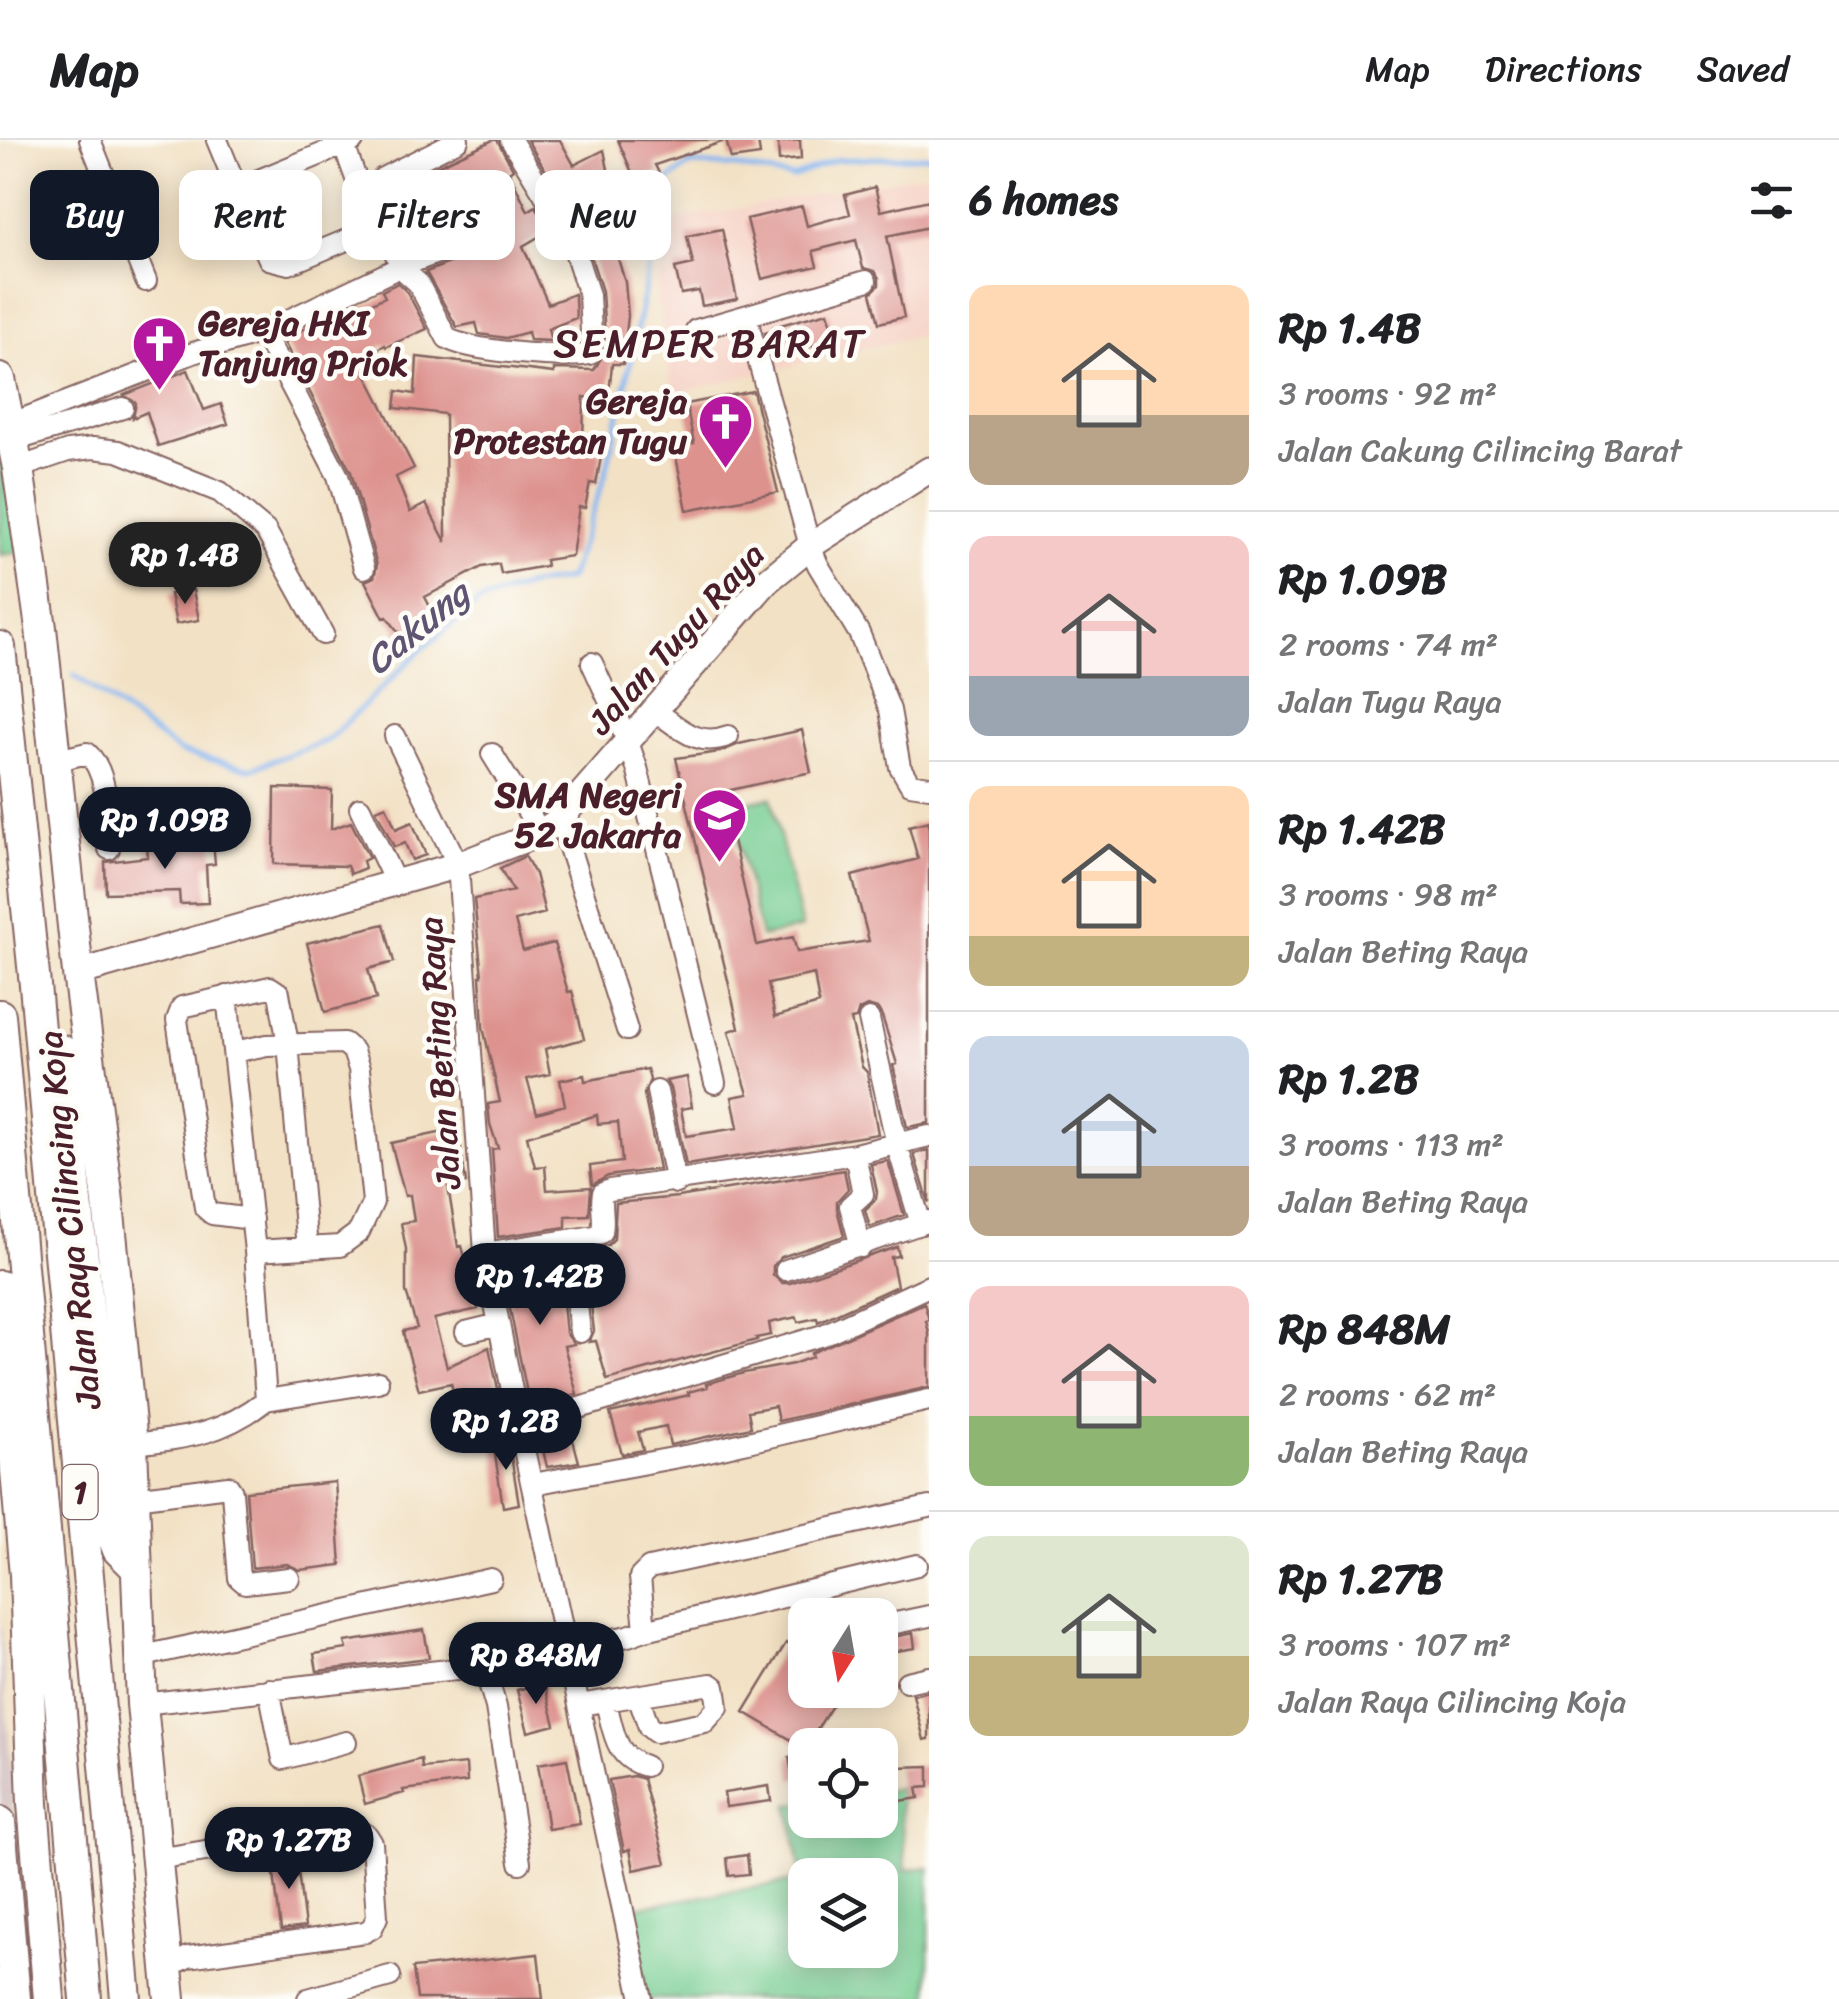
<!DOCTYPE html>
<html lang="en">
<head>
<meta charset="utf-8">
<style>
	body { margin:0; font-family:Sriracha,sans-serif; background:#f6f6f6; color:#202124; height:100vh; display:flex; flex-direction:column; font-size:38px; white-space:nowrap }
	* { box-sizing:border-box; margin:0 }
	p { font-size:32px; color:#757577 }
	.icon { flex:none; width:55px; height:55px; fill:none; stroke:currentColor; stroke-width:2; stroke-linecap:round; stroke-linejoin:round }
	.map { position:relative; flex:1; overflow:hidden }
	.side { display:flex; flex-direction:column; background:#fff; width:910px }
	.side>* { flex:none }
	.banner { position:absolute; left:30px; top:30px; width:748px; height:90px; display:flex; gap:20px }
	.needle { width:65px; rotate:191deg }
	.controls { position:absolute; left:788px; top:1458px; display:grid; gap:20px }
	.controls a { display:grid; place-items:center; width:110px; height:110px; border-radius:20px; background:#fff; box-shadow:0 5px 25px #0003; font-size:50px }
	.price { position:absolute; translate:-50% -85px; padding:0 22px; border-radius:35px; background:#111827; color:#fff; font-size:32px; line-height:65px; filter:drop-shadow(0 2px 5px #0008) }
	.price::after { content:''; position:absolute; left:50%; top:60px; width:30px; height:22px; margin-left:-15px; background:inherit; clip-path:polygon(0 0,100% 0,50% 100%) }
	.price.current { background:#222; color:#fff }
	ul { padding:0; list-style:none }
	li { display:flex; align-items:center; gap:30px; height:250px; padding:0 40px }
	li+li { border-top:2px solid #e0e0e0 }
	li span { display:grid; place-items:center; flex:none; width:280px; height:200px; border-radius:20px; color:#555 }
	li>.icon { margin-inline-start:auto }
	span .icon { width:120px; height:120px; fill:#fffc; stroke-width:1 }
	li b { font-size:42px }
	h2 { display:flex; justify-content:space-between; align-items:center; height:120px; padding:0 40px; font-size:42px }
	.pill { padding:0 35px; border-radius:20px; background:#fff; box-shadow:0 5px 25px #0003; font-size:35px; line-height:90px }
	.pill.current { background:#111827; color:#fff }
	header { display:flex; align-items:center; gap:60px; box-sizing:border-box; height:140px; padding:0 50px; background:#fff; border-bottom:2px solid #e0e0e0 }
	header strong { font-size:48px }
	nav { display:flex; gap:55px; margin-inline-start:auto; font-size:35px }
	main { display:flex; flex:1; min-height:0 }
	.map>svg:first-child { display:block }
</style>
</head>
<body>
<header>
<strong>Map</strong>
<nav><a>Map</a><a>Directions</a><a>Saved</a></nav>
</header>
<main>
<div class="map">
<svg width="929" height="1859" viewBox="0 0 929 1859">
	<rect width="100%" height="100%" fill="#fdfcf7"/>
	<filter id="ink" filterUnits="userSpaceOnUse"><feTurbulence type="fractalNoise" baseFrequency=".01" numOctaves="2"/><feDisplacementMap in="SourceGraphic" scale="20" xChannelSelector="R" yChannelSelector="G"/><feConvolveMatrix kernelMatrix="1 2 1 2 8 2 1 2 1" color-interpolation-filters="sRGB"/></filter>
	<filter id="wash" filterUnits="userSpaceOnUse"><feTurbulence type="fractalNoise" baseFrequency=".0048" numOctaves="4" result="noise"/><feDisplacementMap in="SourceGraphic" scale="40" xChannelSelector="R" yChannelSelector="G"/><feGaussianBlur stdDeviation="2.25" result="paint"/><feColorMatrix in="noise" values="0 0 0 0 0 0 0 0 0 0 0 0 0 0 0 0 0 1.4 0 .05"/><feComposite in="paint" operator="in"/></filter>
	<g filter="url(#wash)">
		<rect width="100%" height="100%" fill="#f2e1c4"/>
		<path fill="#f6d1c5" d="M929,33V193L673,254L656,149L674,80Z"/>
		<path fill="#d1bfbf" d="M0,1472L27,1859H0Z"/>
		<path fill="#76cd92" stroke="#60765e" stroke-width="2.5" fill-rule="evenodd" d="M0,239L30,411L0,415Z
			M771,657L802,788L761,797L730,666Z
			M899,1649L906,1730L929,1727V1859H643L624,1769L802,1740L789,1665L805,1663V1680H880V1651ZM805,1735H880V1810H805Z"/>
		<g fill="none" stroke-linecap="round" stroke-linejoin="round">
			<path stroke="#87b7f2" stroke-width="5" d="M74,535L180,612L250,629L328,600L423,508L479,462L527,446L569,439L605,336L627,239L652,111L647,56L691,24L738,27L793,38L835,20L929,16"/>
		</g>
		<g id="blocks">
			<path fill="#dd928e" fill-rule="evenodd" d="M493,0H497L513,29L509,32L528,71L536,66L550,90L523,106L548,164L574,154L575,158L576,178L548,189L551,201L530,200L528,192L506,198L479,194L476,183L457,187L426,132L491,107L499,96L494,85L480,82L408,109L396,72L401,70L393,54L437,32L435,27Z
				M527,0H560L574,25L604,10L615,64L609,66L621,103L614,105L625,142L628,176L623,224H612L609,254L592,252L591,258L584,257L583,308L602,312L596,344L590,343L585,368L579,367L572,416L545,420L546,426L501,434L499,424L482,427L425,457L439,484L408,505L387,477L384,478L365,441L374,437L377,425L351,332L282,198L336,175L338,179L385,157L382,151L398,143L407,152L427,189L386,207L385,205L359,220L414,328L396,337L410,372L426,364L446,402L445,274L395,268L397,251L415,254L417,217L554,233V229L594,230L606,210L602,151L583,92Z
				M618,0H721L722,2L655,25L659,33L636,42Z
				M726,0H758L760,15L731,19Z
				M800,0L801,19L779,21L778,2Z
				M875,47L881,71L929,60V87L887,96L904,177L879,183L871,153L879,145V138L875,131L863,128L856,100L813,111L817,126L762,139L747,79L802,66L807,86L850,74L845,55Z
				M722,89L737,159L702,166L699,151L681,154L675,128L693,124L687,96Z
				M828,172L836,199L780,215L778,208L770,211L765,193L773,191V187Z
				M188,230L204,270L221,264L228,284L158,306L147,272L133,278L136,263L124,255Z
				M753,251L778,352L687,370L674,307L694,303L686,264Z
				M193,450L199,480L176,484L170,454Z
				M802,590L811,632L722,652L757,805L793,797L797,812L869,801L852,736L918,719L909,686L929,681V983L907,987L893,925L897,924L882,876L878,869L867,866L859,870L856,879L851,880L862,927L867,932L878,994L686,1025L670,948L666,941L687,937L692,967L681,969L686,996L738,988L732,957L748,954L729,891L739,888L676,618L720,612L739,604ZM814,834L819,864L775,877L768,844Z
				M275,648L332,650L331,689L351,682L369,718L363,721L365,728L350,734L347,726L274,724Z
				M386,666L396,689L412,682L426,715L412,720L405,703L394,707L376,670Z
				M213,701L215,724L206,725L208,763L180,764L179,751L106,753L105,722L148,717L147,706Z
				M525,716L535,734L545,773L515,781L523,811L554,803L568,852L572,851L584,899L545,909L550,934L527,939L537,973L565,965L560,940L584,935L585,941L647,929L650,940L644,954L659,1029L608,1036L592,1045L590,1026L622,1022L618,982L598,984L597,975L527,996L535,1027L545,1026L547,1050L591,1047L589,1075L566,1076V1087L498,1097L492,1009L498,1008L490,984L488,964L500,962L483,887L480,836H482L474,759L513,751L500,728Z
				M384,784L394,822L368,829L376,859L325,872L307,803Z
				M458,989L466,1043L448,1047L458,1107L462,1106L478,1169L434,1179L447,1227L489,1207L502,1269L496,1270L502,1292L465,1300L451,1243L419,1250L406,1205L403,1191L417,1188L406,1152V1109L401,1083L414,1081L410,1055L405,1056L391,1003Z
				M929,1010V1063L914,1014Z
				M888,1021L904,1075L870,1087L865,1070L876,1059L877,1052L871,1024Z
				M844,1030L848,1049L837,1061V1069L844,1096L781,1117L773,1126V1135L782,1143H790L897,1107L899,1116L891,1117L897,1146L818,1182L817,1178L798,1182L797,1177L769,1183L771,1195L756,1198L757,1200L607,1240L596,1201L589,1202L594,1191L585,1111L608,1105L614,1099L616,1063L678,1057Z
				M558,1116L566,1193L574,1204L564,1206L577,1254L530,1268L501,1124Z
				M924,1163L929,1180L926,1181L929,1193V1247L778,1281L775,1266L748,1271L751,1287L670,1305L666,1286L638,1292L643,1310L622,1314L610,1273L689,1255L688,1252L707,1247L706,1244L744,1233L793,1224L812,1217L811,1213Z
				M569,1285L579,1322L547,1327L543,1310L538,1311L535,1296Z
				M508,1298L519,1364L503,1367L493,1302Z
				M335,1342L341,1425L300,1430L287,1424L252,1428L246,1351Z
				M424,1490L429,1518L317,1531L314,1514L347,1509L345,1502Z
				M913,1493L915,1508L890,1512L888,1498Z
				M786,1503L805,1515V1550H842L805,1608L744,1572Z
				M544,1543L555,1585L528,1592L517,1550Z
				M929,1551V1599L924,1600L913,1555Z
				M805,1614V1637L793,1639L789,1617Z
				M421,1619L422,1628L466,1624L467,1642L403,1650L404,1653L365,1664L358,1636Z
				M567,1619L580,1684L548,1689L538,1624Z
				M929,1626V1647L917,1648L919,1658L900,1661L897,1627Z
				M633,1636L643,1639L666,1723L634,1730L630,1709L624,1711L609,1640Z
				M769,1646L771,1661L726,1667L724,1653Z
				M296,1715L305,1787L281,1790L272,1718Z
				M747,1715L749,1734L729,1736L727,1718Z
				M538,1814L543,1859H417L413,1828Z"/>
		</g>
	</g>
	<g filter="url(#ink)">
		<use href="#blocks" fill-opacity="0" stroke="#856361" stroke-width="2.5"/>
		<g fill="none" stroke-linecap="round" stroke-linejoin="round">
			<defs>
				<path id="minor" d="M90,0L146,141
					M217,0L237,49L353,1
					M237,49L269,119L289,124L368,91L371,80L342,0
					M400,127L418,143L447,198C466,211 566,219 590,214L592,210L589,155L570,96L511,0
					M400,127L379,65L378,44L383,38L458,0
					M746,176L810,406L818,425L859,493L890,570L900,627L910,644L929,647
					M696,190L866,141
					M263,192L338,336L364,428
					M10,284L193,213L263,192L400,127L485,95
					M13,301L123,268
					M18,328L68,311L93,308L118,311L220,352L266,391L323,494
					M592,523L628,602L637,628L715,943
					M654,570C679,587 696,608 728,596
					M395,596L458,725L485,1113L519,1286L642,1859
					M492,614L541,693
					M54,621L87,613C110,633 107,681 109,709
					M360,668L396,744
					M560,679L627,890
					M869,879L897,1005L921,1084
					M234,912L267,905L344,903L353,911L359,929L373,1062L359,1092L340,1106L255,1111
					M657,951L676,1043
					M855,1014L863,1054L850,1066L861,1107
					M252,1079L212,1074L205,1068L177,880L182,867L270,847L279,853L288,904L307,1108
					M570,1100L580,1192
					M485,1113L595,1096L602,1092C605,1078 600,1066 603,1053L610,1050L855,1014L929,996
					M786,1130L929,1081
					M466,1192L499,1184
					M266,1260L378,1242
					M519,1286L823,1195L929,1146
					M132,1304C186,1298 222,1295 266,1260L255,1111L227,856
					M533,1344L700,1313L929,1260
					M135,1358L228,1346L232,1352L239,1438L245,1443L289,1438
					M886,1485L929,1476
					M645,1490L917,1425
					M139,1517L491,1439
					M484,1526L496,1567L520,1723
					M907,1542L929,1537
					M269,1549L283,1619L346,1602
					M606,1563C614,1591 614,1617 645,1626
					M142,1564L484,1526L628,1496L645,1490L640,1437L649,1428L929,1367
					M579,1565L711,1544L715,1547L718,1567L705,1582L655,1592L649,1587L639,1558
					M157,1719L350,1687L367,1695L372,1703L377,1777L372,1788L365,1792L188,1817L167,1828
					M308,1859L390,1836"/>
				<path id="major" d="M78,833L458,725L541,693L560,679L767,441L810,406L929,330"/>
				<path id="highway" d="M0,239L18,328L41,488L78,833L107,1053L132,1304L142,1564L170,1859
					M0,507L35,845L126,1859
					M0,875L86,1859
					M61,910L112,1394L118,1410L136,1428
					M0,1146L25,1435L33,1664L49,1859
					M0,1682L15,1859"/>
			</defs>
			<use href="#minor" stroke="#856361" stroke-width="24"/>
			<use href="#major" stroke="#856361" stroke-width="29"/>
			<use href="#highway" stroke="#856361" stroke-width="34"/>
			<use href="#minor" stroke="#fff" stroke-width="20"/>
			<use href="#major" stroke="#fff" stroke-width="25"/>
			<use href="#highway" stroke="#fff" stroke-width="30"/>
		</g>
	</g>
	<defs>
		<symbol id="church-pin" viewBox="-11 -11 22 30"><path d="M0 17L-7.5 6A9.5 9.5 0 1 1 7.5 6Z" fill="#b5179e" stroke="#fdfcf7"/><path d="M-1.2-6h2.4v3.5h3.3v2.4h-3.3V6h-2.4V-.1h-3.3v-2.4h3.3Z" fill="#fff"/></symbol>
		<symbol id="school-pin" viewBox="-11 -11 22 30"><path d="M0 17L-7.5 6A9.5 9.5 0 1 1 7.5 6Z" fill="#b5179e" stroke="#fdfcf7"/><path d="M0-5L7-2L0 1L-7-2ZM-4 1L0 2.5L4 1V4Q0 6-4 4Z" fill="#fff"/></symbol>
	</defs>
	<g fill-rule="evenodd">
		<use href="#church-pin" x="128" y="172" width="63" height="86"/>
		<use href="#church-pin" x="694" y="250" width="63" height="86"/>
		<use href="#school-pin" x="688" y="644" width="63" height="86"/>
	</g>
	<g text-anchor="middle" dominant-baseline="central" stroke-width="9" stroke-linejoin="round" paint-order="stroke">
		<rect fill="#fdfcf7" stroke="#806168" stroke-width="2.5" x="62.5" y="1325" width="35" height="54" rx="8"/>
		<g font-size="32" font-weight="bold" fill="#4a1f2b">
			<text x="80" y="1352">1</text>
		</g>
		<g font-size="35" font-weight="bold" fill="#4a1f2b" stroke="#fdfcf7" text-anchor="end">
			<text x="198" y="183" text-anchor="start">Gereja HKI<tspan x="198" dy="40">Tanjung Priok</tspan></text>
			<text x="687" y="261">Gereja<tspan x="687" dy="40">Protestan Tugu</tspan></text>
			<text x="681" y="655">SMA Negeri<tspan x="681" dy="40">52 Jakarta</tspan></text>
		</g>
		<g font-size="35" fill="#4a1f2b" stroke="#fdfcf7">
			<text transform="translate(676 498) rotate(-48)">Jalan Tugu Raya</text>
			<text transform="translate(439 913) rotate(-94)">Jalan Beting Raya</text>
			<text transform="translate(69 1080) rotate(-96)">Jalan Raya Cilincing Koja</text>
		</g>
		<g font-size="38" font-style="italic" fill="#5f5471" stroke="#fdfcf7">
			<text transform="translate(417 487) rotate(-40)">Cakung</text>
		</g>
		<g font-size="40" letter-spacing="2.5" fill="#4a1f2b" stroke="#fdfcf7">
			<text x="710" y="203">SEMPER BARAT</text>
		</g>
	</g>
</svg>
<div class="controls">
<a><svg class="needle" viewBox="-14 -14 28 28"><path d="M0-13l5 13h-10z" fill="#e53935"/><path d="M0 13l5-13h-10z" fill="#757577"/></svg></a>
<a><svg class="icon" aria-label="locate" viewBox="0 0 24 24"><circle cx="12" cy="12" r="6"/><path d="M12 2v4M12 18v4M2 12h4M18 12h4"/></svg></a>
<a><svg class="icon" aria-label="layers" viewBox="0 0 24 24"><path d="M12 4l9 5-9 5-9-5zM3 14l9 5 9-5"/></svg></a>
</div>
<b class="price current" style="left:185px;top:467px">Rp 1.4B</b>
<b class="price" style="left:165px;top:732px">Rp 1.09B</b>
<b class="price" style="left:540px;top:1188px">Rp 1.42B</b>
<b class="price" style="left:506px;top:1333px">Rp 1.2B</b>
<b class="price" style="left:536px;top:1567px">Rp 848M</b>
<b class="price" style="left:289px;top:1752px">Rp 1.27B</b>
<div class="banner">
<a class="pill current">Buy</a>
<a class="pill">Rent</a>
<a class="pill">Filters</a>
<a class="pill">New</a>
</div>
</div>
<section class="side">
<h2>6 homes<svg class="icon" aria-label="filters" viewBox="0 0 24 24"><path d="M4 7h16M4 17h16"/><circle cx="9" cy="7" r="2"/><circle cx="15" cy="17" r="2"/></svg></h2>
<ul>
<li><span style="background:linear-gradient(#ffd9b3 65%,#b9a48a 0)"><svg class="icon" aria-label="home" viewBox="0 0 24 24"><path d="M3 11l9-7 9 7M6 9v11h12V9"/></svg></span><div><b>Rp 1.4B</b><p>3 rooms · 92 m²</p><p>Jalan Cakung Cilincing Barat</p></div></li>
<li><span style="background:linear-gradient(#f6c9c9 70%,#9aa5b1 0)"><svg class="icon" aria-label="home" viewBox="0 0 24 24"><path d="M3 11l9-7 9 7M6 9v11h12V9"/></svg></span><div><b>Rp 1.09B</b><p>2 rooms · 74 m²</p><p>Jalan Tugu Raya</p></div></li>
<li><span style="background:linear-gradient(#ffd9b3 75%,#c2b280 0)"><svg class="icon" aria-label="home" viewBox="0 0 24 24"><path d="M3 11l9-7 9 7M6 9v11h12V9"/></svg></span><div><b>Rp 1.42B</b><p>3 rooms · 98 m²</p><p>Jalan Beting Raya</p></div></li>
<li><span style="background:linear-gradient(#c9d6e8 65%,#b9a48a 0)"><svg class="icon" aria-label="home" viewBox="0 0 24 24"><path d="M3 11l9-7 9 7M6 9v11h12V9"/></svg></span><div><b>Rp 1.2B</b><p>3 rooms · 113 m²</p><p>Jalan Beting Raya</p></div></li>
<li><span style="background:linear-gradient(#f6c9c9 65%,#8fb573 0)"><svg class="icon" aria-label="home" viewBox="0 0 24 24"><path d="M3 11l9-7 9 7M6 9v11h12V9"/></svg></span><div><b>Rp 848M</b><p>2 rooms · 62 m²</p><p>Jalan Beting Raya</p></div></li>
<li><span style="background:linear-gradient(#dfe7d0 60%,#c2b280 0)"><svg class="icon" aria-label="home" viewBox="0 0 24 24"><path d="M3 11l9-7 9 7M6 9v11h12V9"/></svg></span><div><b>Rp 1.27B</b><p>3 rooms · 107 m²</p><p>Jalan Raya Cilincing Koja</p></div></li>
</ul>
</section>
</main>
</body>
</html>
